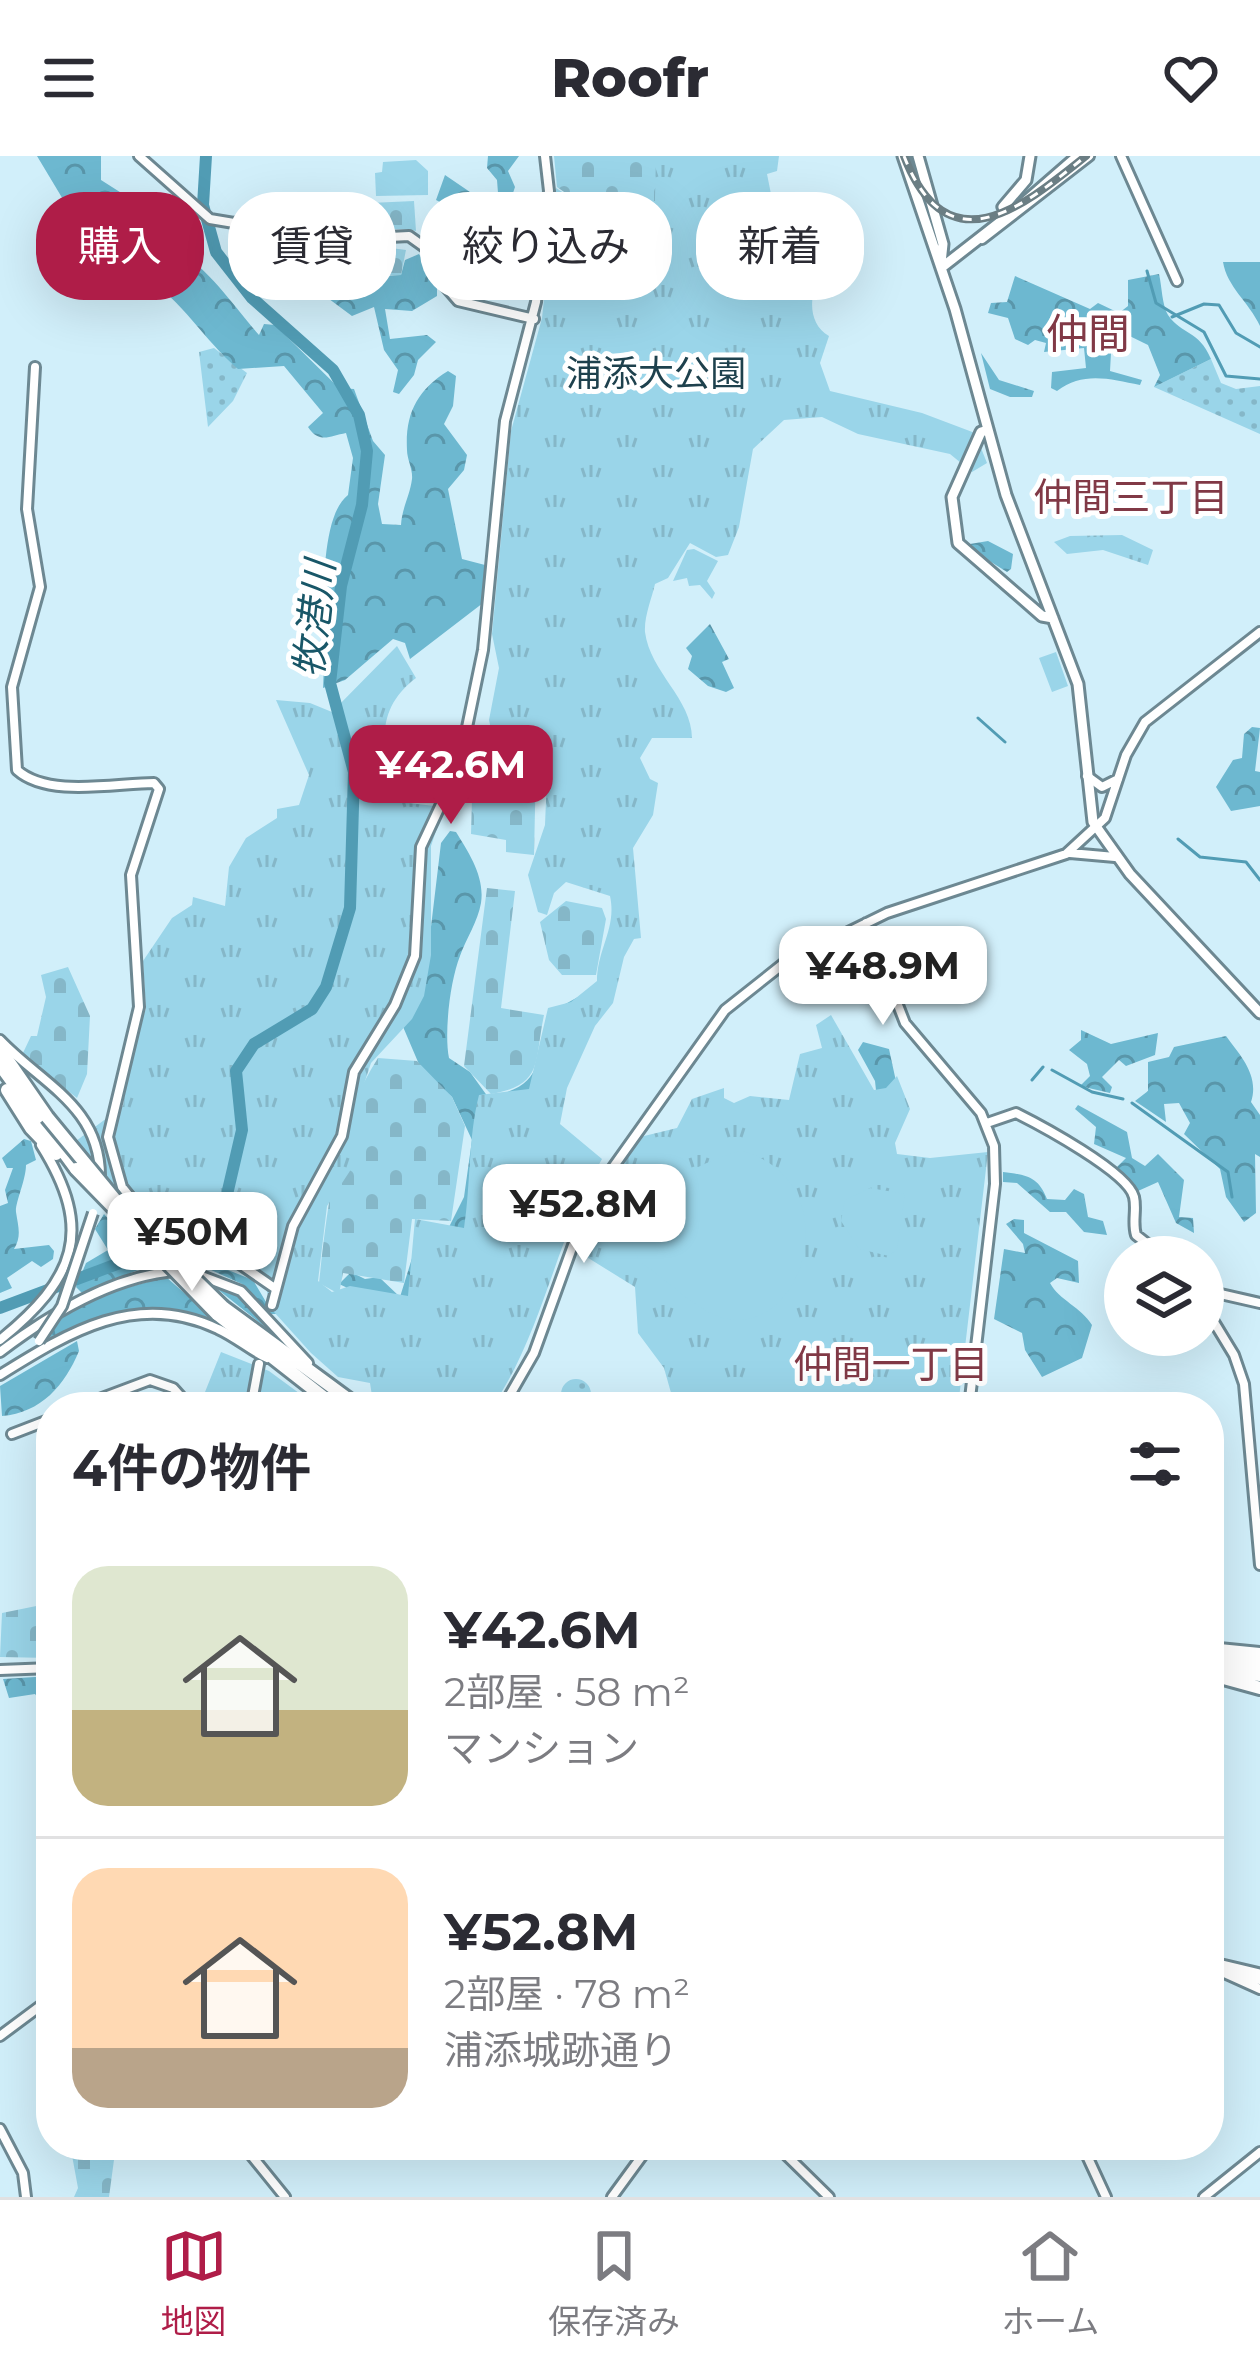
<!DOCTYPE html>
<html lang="ja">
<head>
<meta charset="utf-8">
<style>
	body { margin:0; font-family:Montserrat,"Noto Sans JP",sans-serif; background:#f2f2f3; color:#2b2b33; height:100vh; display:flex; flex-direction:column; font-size:45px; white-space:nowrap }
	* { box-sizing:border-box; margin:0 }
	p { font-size:39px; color:#7c7c81 }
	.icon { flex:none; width:66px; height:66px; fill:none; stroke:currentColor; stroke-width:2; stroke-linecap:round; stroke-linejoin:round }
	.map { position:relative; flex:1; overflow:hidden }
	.drawer { position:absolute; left:36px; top:1236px; width:1188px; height:768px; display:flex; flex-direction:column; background:#fff; border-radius:48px; box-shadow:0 12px 48px #0002 }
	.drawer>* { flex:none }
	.top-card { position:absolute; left:36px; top:36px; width:1188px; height:108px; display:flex; gap:24px }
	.buttons { position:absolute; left:1104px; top:1080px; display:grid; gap:24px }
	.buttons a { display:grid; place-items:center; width:120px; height:120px; border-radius:50%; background:#fff; box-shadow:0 12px 48px #0002; font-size:60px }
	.price { position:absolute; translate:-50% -102px; padding:0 27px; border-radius:24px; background:#fff; color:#222; font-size:39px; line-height:78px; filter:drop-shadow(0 3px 6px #0008) }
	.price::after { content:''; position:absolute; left:50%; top:72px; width:36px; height:27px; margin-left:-18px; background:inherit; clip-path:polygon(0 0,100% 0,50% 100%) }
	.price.active { background:#af1d48; color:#fff }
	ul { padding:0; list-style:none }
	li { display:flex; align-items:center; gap:36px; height:300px; padding:0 36px }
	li+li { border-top:3px solid #e1e1e2 }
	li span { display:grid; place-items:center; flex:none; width:336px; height:240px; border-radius:36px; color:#555 }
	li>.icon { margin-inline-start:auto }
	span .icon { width:144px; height:144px; fill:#fffc; stroke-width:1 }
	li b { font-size:51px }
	h2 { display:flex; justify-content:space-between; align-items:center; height:144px; padding:0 36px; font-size:51px }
	.pill { padding:0 42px; border-radius:48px; background:#fff; box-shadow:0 12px 48px #0002; font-size:42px; line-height:108px }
	.pill.active { background:#af1d48; color:#fff }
	header { display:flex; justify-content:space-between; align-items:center; height:156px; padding:0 36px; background:#fff; font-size:54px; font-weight:800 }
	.tab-bar { display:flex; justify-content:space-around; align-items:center; height:168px; border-top:3px solid #e1e1e2; background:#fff; font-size:33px; color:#7c7c81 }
	.tab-bar a { display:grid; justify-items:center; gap:6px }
	.tab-bar .active { color:#af1d48 }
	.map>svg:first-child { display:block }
</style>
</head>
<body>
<header><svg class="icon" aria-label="menu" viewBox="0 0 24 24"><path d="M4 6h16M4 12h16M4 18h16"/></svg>Roofr<svg class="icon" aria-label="heart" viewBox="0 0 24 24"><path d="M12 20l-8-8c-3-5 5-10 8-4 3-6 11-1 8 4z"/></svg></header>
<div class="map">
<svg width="1260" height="2041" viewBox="0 0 1260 2041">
	<defs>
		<pattern id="grass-dots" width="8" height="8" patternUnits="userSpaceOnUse" patternTransform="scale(3)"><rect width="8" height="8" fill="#9ad5e9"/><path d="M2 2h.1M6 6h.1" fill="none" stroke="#85b7c8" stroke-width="1.8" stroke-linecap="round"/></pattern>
		<pattern id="forest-crowns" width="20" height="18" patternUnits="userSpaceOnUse" patternTransform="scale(3)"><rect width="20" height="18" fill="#6db8d0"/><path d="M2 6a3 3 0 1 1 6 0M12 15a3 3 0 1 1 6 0" fill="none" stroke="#5996aa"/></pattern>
		<pattern id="cemetery-stones" width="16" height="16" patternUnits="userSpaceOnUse" patternTransform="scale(3)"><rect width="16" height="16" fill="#9ad5e9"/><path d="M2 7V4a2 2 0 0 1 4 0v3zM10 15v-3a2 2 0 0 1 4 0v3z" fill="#85b7c8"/></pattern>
		<pattern id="park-tufts" width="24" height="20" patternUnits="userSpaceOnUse" patternTransform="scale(3)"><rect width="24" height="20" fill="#9ad5e9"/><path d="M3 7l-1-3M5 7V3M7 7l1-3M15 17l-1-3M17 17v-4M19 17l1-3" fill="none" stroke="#85b7c8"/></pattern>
	</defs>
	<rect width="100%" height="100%" fill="#d1effa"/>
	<path fill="url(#grass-dots)" d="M214,192L247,217L233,245L208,271L199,196Z
		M1211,203L1221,227L1236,233L1260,230V278L1154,231Z
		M561 1238a15 15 0 1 1 30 0a15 15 0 1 1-30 0Z"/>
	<path fill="url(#forest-crowns)" d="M37,0H101V24L145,52L143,60L108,67L112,94L139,102L148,87C189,82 233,150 259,179L264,168L275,169L339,232L354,233L373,285L385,299L378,348L382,368L401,369C402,352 410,339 412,323C413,314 407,303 407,294C405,258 417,234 448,215L456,220L453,250L444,268L467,299L464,314L448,333L462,403L485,409L483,447L410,503L405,487L393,483L345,524L323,532C326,487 314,365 348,339L353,302L346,277C330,280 319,288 308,271L323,257L284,210L238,213C203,183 183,145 143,119L106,122L94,112H70L79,82L76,65Z
		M488,0H519L508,15L515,31L512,40L498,37L497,24L487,12Z
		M445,19L495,53L497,107L460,98L445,107L434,86L467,60L436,44Z
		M357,94H373L383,120L401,119L405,104L419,98L437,128V140L412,155L385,153L390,183L427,179L436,186L418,204L414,219L399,238L393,236L398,214L384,194L374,151L352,160L321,137L324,130L346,139L362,130L363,118L345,99Z
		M1223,106H1260V170C1249,146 1227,131 1223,106Z
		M1159,118C1162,131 1162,149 1168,159C1183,180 1198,173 1211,203L1154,231L1160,219L1148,189L1101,166L1090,187L1111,197L1110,215L1142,224L1140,229C1110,223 1083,215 1057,235L1051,232L1052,216L1086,212L1084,192L1044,196L1046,187L1035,184L1028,189L1015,183L1008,162L988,157L991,147L1007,146L1015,120L1090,153L1098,147L1119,157L1128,150V124Z
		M981,197L999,224L1034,235L1032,241H1010L990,233Z
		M988,385L1013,398L1011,413L1007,416L964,389Z
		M710,468L729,503L722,506L734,532L726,536L708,530L688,513L692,500L686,492Z
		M1252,571L1260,572L1255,615L1260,616V650L1231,655L1216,631L1233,604L1242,602L1244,578Z
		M450,675L456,676C469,697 485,721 481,747C478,765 466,783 460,800C450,825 444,877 449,902L470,916L488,941C545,930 535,907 549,857L578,841L585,843L514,1005L410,1161L339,1128L351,1116L365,1123L379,1121L400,1141L413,1099L448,1073L464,1041L472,984L452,941L421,913L401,866L425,821L441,687Z
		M1081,874L1111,888L1158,877L1155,899L1126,910L1119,904L1102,921L1112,931L1110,937L1080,930L1090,920L1087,908L1069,894L1081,884Z
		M1226,880C1239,898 1260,919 1251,946L1260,959V1001L1255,998L1256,1057L1244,1066L1226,1041L1220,1013L1184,978L1190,967L1179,947L1164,948L1166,966L1135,945L1148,935V906L1169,901L1174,891Z
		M863,886L889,893L897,930L878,953L875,925L858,894Z
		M1078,949L1127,976L1132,1002L1145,1010L1158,998L1184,1024L1179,1061L1193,1062L1194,1077L1176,1067L1158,1026L1138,1035L1115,1013L1126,1002L1094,988L1096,971L1075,953Z
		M24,983L31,985L36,1004L26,1009C26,1024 15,1047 16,1056C18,1070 22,1080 14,1093L49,1089L54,1095L53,1103L41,1111L32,1105L7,1122L12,1132L0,1137V1050L8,1047L5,1034L13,1012H7L2,1002Z
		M1003,1016C1026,1019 1038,1020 1047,1043L1065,1044L1074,1033L1084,1038L1088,1061L1103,1065L1107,1079L1084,1076L1066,1056H1050L1017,1027L1003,1026Z
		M104,1058L150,1109L82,1137L76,1131L86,1107L108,1094L95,1073Z
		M1014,1063L1024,1064V1077L1078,1105L1079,1127L1057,1122L1050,1127C1059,1144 1081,1151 1092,1169L1082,1202L1042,1221L1025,1194L1022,1177L994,1163L1004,1093L1025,1097L1023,1088L1006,1068Z
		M188,1098L253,1124L266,1146L282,1158H269L242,1128L178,1099Z
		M166,1121L213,1162L210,1165L163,1153H130L41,1187L61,1160L107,1137Z
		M206,1124L240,1140L275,1179Z
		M77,1185L79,1195C65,1229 41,1257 2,1260L0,1230Z
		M51,1520V1569L50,1558L35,1538L9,1542L3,1523Z"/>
	<path fill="url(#cemetery-stones)" d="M554,0H656L661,85L641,90L557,31Z
		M414,45L416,75C389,68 350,87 348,48Z
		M376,90L406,94L401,119H384Z
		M473,606L536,607L534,699L506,696V684L471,678Z
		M487,732L515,735L501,852L544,859C534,906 544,929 491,938L464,910Z
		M566,745L602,752L606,763L596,819H562L549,804L540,766Z
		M68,811L90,860L87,918L77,942L22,899L31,880H37L46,841L41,819Z
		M378,902L417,905L452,941L465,970L451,1065L412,1063L404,1127L343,1117L339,1138L319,1127C327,1054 336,966 378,902Z
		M51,1447V1502L0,1501L2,1457Z
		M85,1989H116L109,2041H74L78,2032L71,1994Z"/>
	<path fill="url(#park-tufts)" d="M656,0H779L777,15L767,18L781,88L803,97L811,113L823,116C809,135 806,167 829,180L820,207L830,235L922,257L975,277L987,307L972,316L950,298L858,278L822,261L784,264L753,293L739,371L728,399L716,401L690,387L668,422L655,428C652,442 644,460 645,476C650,516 692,543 692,582H652L640,602L650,623L658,627L653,659L633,692L641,782L634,783L624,801L613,847L595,870L567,932L560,968L602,1003C555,1083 544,1175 492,1251H364L372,1240L370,1227L338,1221L311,1197L274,1156L266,1133L230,1109L166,1088L76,985L123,950L131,891L146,853L143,805L172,762L192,749L193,741L225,750L229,711L246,682L277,662V653L299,649L309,619L276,544L310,547L332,556L397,490L416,522C372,555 382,599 399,646L444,651L431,690V799L424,840L412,863L371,907L363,931V995L327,1050L318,1125L332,1136L350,1130L408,1140L415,1063L464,1072C471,1027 468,982 479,939L529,933L548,852L571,846L597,825C597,793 617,772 610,740L566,726L554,737L547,759L538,756L528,719L545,669L548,596L479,593L492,578L489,564L499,512L492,478L511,275L542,162L556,32L643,88L654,83Z
		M1122,379L1153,394L1148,409L1103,394L1067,398L1054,386L1070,380Z
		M831,859L874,934L886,932L897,920L910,953L895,987L897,998L930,1002L988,996L958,1251H675L664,1212L638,1177L635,1131L577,1095L601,1040L640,981L677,972L692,943L724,932V942L734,947L750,940L789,944L800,898L822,892L816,869Z
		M221,1196L269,1215L318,1251H199Z"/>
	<path fill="#9ad5e9" d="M416,4L428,15V39L376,40L375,17L382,16L383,6Z
		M694,393L718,405L707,425L715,437L712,443L700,429L689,430L687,422L673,425L687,394Z
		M1056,496L1068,530L1052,536L1039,502Z
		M743,995C849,1027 805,1177 728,1163C700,1158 667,1124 643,1108C629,1093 625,1062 640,1046C655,1031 723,996 743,995Z
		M870,1032L905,1038L897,1093L889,1100L859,1093L841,1065L845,1044Z"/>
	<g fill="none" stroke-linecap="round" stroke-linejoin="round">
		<path stroke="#519cb4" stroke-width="3" d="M1147,115L1156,147L1204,176L1226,220L1260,223
			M1172,161L1204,148L1219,149L1236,177L1260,191
			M978,562L1005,586
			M1178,683L1200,701L1246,706L1260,724
			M1052,914L1092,936L1123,943
			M1032,924L1043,911
			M1132,947L1228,1016L1232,1041"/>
		<path stroke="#519cb4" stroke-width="12" d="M0,1152L189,1081L222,1060L242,974L236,915L254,888L312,853L326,831L350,752L354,616L330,527L341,430L362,349L367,295L359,259L333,214L252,142L216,96L203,49L206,0"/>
		<defs>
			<path id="secondary" d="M139,0L210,63L234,67L283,59L350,83L409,80L430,95L445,130L458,145L534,163
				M1121,0L1177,125
				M1009,59L1077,0
				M982,83L1089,0
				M35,211L27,353L40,431L12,531L17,614C48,642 116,627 154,627L159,633L131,719L139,851L108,981L122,1031L161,1079L181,1091L237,1106L276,1133
				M1087,620L1102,631L1118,623
				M1070,697L1115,701
				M866,767L905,867L981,957L994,990L995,1028L969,1251
				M0,884C42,928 101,951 100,1022
				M987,967L1016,957C1040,969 1128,1016 1134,1041C1137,1054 1132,1066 1136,1079L1164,1101
				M191,1116L241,1135L308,1207
				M1203,1134L1260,1147
				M1203,1148L1234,1199L1244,1228L1260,1409
				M272,1149L293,1070L342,980L354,916L395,849L415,800L421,691L459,610L483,494L505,265L536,146L549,35L545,0
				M0,1184C75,1123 95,1075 41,989
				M0,1196C50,1158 112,1120 176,1115
				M0,1219C69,1176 137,1134 218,1173C236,1181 250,1194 267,1202
				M78,1251L150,1224L173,1232L190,1251
				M251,1251L259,1208
				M503,1251L534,1197L589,1045L725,854L783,808L887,757L1066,698L1105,662L1126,599L1145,566L1260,476
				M12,1278L51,1263
				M0,1514L51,1512
				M1209,1810L1260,1833
				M1233,1815L1260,1824
				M0,1880L51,1842
				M0,1973L23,2017L26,2041
				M243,1989L285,2041
				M776,1989L829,2041
				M1082,1989L1106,2041
				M612,2041L650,1989
				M1204,2041L1260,1996"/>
			<path id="primary" d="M903,0L955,153L1006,339L1078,528L1093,666L1130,718L1260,857
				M918,0L943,88L941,107
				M941,112L1009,59L1003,51L1026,24L1030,0
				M988,274L981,276L952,341L958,387L1042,460L1053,462
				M1209,1806L1260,1818"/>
			<path id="highway" d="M0,893L47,961
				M0,909L76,1013
				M7,934L31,972L56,998
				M223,1151L355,1248
				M217,1158L336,1251
				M1209,1493L1260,1498
				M1209,1501L1260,1510
				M1209,1510L1260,1519
				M1209,1518L1260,1532"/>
		</defs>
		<use href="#secondary" stroke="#6d8892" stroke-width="14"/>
		<use href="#primary" stroke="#6d8892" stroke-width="15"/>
		<use href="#highway" stroke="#6d8892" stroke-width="18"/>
		<use href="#secondary" stroke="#fff" stroke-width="8"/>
		<use href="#primary" stroke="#fff" stroke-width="9"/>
		<use href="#highway" stroke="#fff" stroke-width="12"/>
		<defs>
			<path id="rail" d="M904,0C948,114 1025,49 1086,0"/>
		</defs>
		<use href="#rail" stroke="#6b7e84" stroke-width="8"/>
		<use href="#rail" stroke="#fff" stroke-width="3" stroke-dasharray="9" stroke-linecap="butt"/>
		<defs>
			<path id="secondary-bridge" d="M39,1185L62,1150L93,1057"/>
			<path id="highway-bridge" d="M47,961L122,1052L223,1151
				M76,1013L217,1158"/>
		</defs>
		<use href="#secondary-bridge" stroke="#6d8892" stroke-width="14" stroke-linecap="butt"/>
		<use href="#highway-bridge" stroke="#6d8892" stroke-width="18" stroke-linecap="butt"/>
		<use href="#secondary-bridge" stroke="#fff" stroke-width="8"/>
		<use href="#highway-bridge" stroke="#fff" stroke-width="12"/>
	</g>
	<g text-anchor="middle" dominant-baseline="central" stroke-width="10" stroke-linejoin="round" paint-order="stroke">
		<g font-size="36" fill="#1e414d" stroke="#fff">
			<text x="656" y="217">浦添大公園</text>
		</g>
		<g font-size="39" fill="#813946" stroke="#fff">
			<text x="1131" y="341">仲間三丁目</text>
			<text x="891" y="1208">仲間一丁目</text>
		</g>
		<g font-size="39" font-style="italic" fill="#195768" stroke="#fff">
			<text transform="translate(314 463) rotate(-84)">牧港川</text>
		</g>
		<g font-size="42" fill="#813946" stroke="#fff">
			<text x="1088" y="178">仲間</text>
		</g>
	</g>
</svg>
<div class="buttons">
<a><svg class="icon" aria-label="layers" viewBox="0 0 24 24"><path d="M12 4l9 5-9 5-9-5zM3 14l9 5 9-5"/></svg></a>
</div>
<b class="price active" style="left:451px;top:671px">¥42.6M</b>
<b class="price" style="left:883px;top:872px">¥48.9M</b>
<b class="price" style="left:584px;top:1110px">¥52.8M</b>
<b class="price" style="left:192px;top:1138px">¥50M</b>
<div class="top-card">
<a class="pill active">購入</a>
<a class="pill">賃貸</a>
<a class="pill">絞り込み</a>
<a class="pill">新着</a>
</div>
<section class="drawer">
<h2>4件の物件<svg class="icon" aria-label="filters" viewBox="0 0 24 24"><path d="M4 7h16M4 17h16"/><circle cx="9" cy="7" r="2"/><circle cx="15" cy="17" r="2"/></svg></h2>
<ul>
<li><span style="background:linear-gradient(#dfe7d0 60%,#c2b280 0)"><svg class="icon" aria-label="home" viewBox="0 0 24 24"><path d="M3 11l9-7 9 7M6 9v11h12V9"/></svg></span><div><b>¥42.6M</b><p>2部屋 · 58 m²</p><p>マンション</p></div></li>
<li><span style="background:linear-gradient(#ffd9b3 75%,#b9a48a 0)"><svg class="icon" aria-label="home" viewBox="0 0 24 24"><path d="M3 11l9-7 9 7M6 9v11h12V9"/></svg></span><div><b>¥52.8M</b><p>2部屋 · 78 m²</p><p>浦添城跡通り</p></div></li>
</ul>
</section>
</div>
<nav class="tab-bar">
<a class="active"><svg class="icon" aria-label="map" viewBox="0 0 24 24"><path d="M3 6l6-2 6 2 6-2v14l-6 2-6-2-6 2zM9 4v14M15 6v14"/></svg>地図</a>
<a><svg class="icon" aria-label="saved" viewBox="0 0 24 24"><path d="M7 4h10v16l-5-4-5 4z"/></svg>保存済み</a>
<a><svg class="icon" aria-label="home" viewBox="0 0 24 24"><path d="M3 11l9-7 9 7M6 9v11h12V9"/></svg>ホーム</a>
</nav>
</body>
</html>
